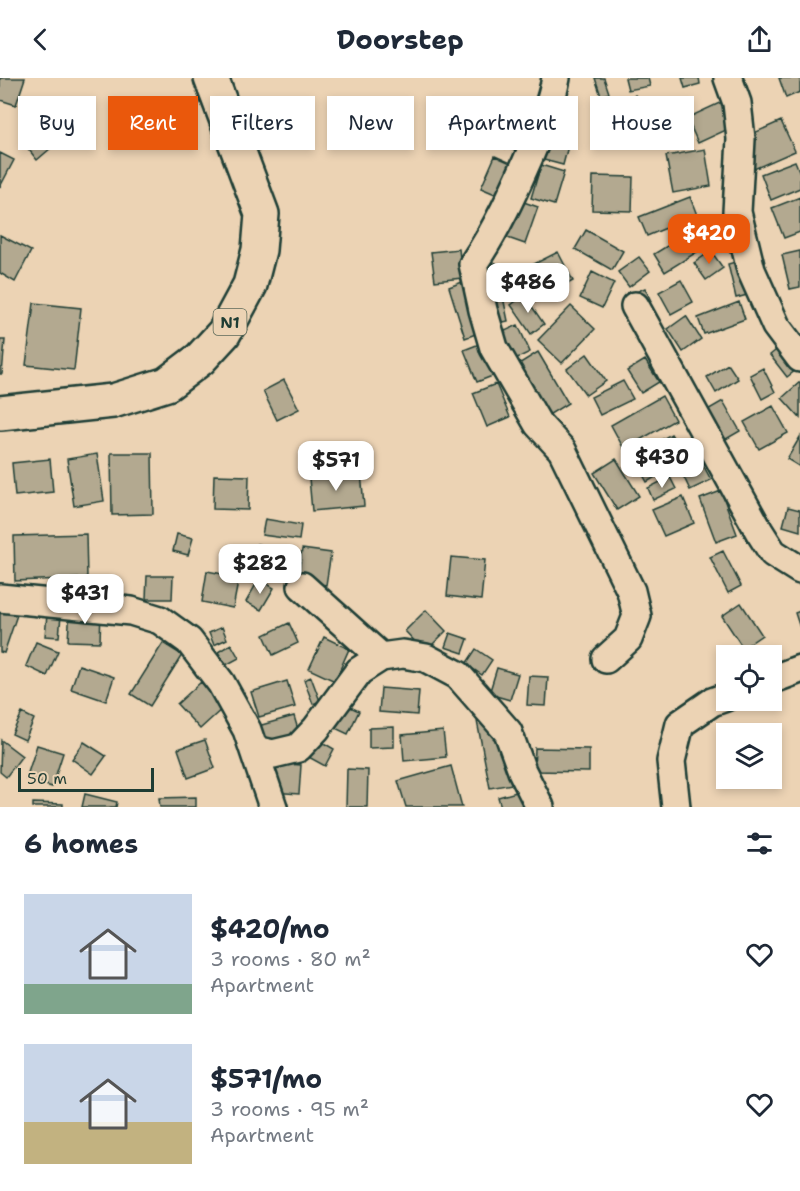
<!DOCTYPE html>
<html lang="en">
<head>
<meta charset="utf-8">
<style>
	body { margin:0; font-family:"Shantell Sans",sans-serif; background:#f2f2f3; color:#1f2937; height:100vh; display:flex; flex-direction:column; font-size:22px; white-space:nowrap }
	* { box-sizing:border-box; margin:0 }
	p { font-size:20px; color:#747a83 }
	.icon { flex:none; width:33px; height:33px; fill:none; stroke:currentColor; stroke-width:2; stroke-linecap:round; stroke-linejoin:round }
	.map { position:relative; height:729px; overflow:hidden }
	.panel { display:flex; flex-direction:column; background:#fff; flex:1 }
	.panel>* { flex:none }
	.hud { position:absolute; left:18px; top:18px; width:765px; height:54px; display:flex; gap:12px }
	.controls { position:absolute; left:716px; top:567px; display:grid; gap:12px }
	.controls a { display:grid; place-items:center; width:66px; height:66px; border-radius:0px; background:#fff; box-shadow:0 3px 9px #0003; font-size:30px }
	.scale { position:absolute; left:18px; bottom:15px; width:136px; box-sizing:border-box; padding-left:6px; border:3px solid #1f3d34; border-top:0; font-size:16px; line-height:21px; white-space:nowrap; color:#1f3d34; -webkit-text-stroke:4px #ecd3b4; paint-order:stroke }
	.price { position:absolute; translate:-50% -51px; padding:0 14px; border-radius:12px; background:#fff; color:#222; font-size:20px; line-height:39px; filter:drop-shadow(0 2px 3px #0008) }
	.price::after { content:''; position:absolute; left:50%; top:36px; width:18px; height:14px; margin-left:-9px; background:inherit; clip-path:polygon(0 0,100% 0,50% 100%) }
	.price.on { background:#ea580c; color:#fff }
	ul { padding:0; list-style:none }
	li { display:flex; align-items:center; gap:18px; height:150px; padding:0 24px }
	li span { display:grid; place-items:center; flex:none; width:168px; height:120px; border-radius:0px; color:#555 }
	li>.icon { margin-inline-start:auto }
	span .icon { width:72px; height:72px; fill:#fffc; stroke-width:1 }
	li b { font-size:26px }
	h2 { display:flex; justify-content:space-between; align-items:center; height:72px; padding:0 24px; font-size:26px }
	.tag { padding:0 21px; border-radius:0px; background:#fff; box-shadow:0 3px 9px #0003; font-size:21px; line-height:54px }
	.tag.on { background:#ea580c; color:#fff }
	header { display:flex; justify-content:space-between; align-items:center; height:78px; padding:0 24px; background:#fff; font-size:27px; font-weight:700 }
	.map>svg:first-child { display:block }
</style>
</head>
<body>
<header><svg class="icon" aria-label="back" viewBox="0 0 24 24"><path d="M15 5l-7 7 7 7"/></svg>Doorstep<svg class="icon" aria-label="share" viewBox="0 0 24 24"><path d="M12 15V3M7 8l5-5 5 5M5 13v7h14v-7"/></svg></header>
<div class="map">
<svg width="800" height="729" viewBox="0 0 800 729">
	<rect width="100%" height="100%" fill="#ecd3b4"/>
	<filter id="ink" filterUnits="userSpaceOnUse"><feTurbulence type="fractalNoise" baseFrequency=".0167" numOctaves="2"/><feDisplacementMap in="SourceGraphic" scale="12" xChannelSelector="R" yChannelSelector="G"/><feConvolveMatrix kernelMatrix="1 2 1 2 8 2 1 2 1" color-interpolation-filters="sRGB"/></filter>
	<g filter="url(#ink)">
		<path fill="#b3a990" stroke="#1f3d34" stroke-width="1.5" d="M0,0H25L16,27L0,22Z
			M595,0H604L609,15L601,18Z
			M625,0H648L650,8L628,12Z
			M682,0H699L700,6L685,10Z
			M779,0H800V14L786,20Z
			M635,17L657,43L642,56L620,30Z
			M141,22L163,43L145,63L123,42Z
			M726,22L737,47L698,65L687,40Z
			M511,38L526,42L518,73L503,70Z
			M551,39L574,45L563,87L540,81Z
			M781,43L795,73L747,94L734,64Z
			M35,51L51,70L37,82L22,63Z
			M705,71L711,108L673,115L666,78Z
			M0,75L14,82L0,109Z
			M495,78L515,87L502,119L481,110Z
			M795,83L800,95V110L771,122L761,96Z
			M541,87L564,94L554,127L531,120Z
			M593,98L633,99L632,133L592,132Z
			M690,119L697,137L647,158L639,139Z
			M800,119V154L784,160L772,130Z
			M518,122L538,129L525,166L505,159Z
			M713,140L724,157L665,194L654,176Z
			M586,152L623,173L612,192L575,171Z
			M744,153L750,162L730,175L725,166Z
			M0,157L31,173L15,204L0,195Z
			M459,171L462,200L435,203L431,174Z
			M711,173L723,190L706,202L694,185Z
			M800,173V209L790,211L782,177Z
			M558,174L573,203L547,217L532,187Z
			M758,178L766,212L736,220L728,186Z
			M639,179L650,193L629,209L618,194Z
			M496,185L508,243L490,247L478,189Z
			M592,194L614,205L602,230L580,220Z
			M681,202L693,224L671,236L659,214Z
			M465,203L481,254L465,260L449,209Z
			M645,210L651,223L630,231L625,219Z
			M524,217L544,246L531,256L511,227Z
			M739,224L745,241L704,256L698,240Z
			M34,225L81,230L74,292L26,287Z
			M571,228L595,251L562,285L538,262Z
			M686,238L701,261L683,274L668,251Z
			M518,247L530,274L505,286L492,259Z
			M790,261L800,289L787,299L770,277Z
			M0,262H5L2,296H0Z
			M487,263L500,295L477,304L464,272Z
			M538,274L568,325L539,343L509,292Z
			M587,276L606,303L586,317L567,291Z
			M645,282L659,304L641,315L627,293Z
			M728,286L738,301L716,315L707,299Z
			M763,290L775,314L762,321L750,297Z
			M284,302L299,331L277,342L263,313Z
			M623,303L633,321L600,337L591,319Z
			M800,304V340L782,320Z
			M496,306L510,339L487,349L473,315Z
			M662,318L675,342L624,371L611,347Z
			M723,323L740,353L702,375L685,345Z
			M773,328L788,355L759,371L744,344Z
			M671,356L686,381L647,404L633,379Z
			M800,359V389L787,381Z
			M111,375H152L153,436L112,437Z
			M97,376L104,423L74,428L67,381Z
			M50,381L53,414L15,418L12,385Z
			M616,381L639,418L617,432L594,395Z
			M701,383L711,402L690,412L681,393Z
			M361,395L364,428L312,433L309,400Z
			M214,397L249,398L248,432L213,431Z
			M670,399L676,411L653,422L648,410Z
			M721,413L737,456L716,464L700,421Z
			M683,419L694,445L664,458L652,432Z
			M788,429L800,432V453L783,448Z
			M265,441L301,447L299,462L262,457Z
			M86,456L87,500L15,503L14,458Z
			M177,456L193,460L188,477L173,473Z
			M257,466L277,471L272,490L251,484Z
			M302,471L331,475L326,507L298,503Z
			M723,473L741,508L728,515L710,479Z
			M451,479L485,482L481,522L447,518Z
			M207,493L239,499L233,530L202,524Z
			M147,498H173L172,521H146Z
			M259,501L274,510L261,532L246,524Z
			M0,524L19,531L4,575L0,574Z
			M741,525L762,557L743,570L722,538Z
			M48,526L62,527L59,559L45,558Z
			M70,529L101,531L100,564L68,563Z
			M426,532L446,553L425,574L405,553Z
			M800,533V550L795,535Z
			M289,545L298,565L273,577L264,557Z
			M222,549L227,561L214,567L209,555Z
			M450,555L468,561L463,575L445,569Z
			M324,559L349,571L335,603L309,591Z
			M36,564L58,573L47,598L26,588Z
			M163,565L182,577L150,628L131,616Z
			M231,566L239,580L226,587L218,574Z
			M476,571L492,582L482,597L466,586Z
			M79,587L114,599L106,623L71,611Z
			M497,590L518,596L510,622L489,616Z
			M529,598L548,599L546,628L527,627Z
			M311,599L320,623L313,626L304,602Z
			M287,603L295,629L259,639L251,614Z
			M201,604L224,629L200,651L177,626Z
			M381,610L419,613L417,637L379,634Z
			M344,626L359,633L348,656L333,649Z
			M22,635L34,641L25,662L12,656Z
			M294,638L299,655L263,665L258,648Z
			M498,639L512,706L490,710L477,643Z
			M394,649V669L369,670V650Z
			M443,653L446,679L404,683L402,657Z
			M315,660L334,671L325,688L305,677Z
			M1,662L22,678L6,699L0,694Z
			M205,662L215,690L188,700L178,671Z
			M84,664L106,678L93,696L72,681Z
			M37,667L63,675L52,709L26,701Z
			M535,670L589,671V694L534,693Z
			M275,685L301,687L299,716L273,714Z
			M451,688L462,729H406L398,703Z
			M347,691L368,692L367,729H346Z
			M531,710L536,729H501L498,719Z
			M85,716L117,724L116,729H82Z
			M196,719V729H160L159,720Z
			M33,725L63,726V729H33Z"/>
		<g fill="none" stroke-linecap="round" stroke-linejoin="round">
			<defs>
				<path id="minor" d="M556,0C551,27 541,50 531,74C514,113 497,151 473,186L483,232L494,270L538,346L562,372L631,513L637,538L628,561L606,581
					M728,0L737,25L741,61L737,134L751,192L776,248L800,280
					M635,228L759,453L773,475L800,492
					M302,508L381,579
					M0,520L131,533L160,542L189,563L221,605L247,652L273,729
					M771,602L800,591
					M254,672L273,676L298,670L316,651L359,593L381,579L403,576L426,580L458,597L508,654L522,693L540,729
					M676,729L671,683L680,646L712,624L726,619"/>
				<path id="highway" d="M0,335L113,323L167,306L200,281L224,255L250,207L259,172L262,136L211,0"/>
			</defs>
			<use href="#minor" stroke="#1f3d34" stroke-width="32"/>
			<use href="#highway" stroke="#1f3d34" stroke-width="38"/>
			<use href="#minor" stroke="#ecd3b4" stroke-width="27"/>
			<use href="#highway" stroke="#ecd3b4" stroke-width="33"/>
		</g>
	</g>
	<g text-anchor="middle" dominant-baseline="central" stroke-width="4.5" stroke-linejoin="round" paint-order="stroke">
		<rect fill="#ecd3b4" stroke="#5c6a5a" stroke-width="1.5" x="213.5" y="231" width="33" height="26" rx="4.5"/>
		<g font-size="16" font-weight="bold" fill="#1f3d34">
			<text x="230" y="244">N1</text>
		</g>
	</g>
</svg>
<div class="controls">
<a><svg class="icon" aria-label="locate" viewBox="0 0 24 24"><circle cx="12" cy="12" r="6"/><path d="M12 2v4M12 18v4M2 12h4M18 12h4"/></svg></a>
<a><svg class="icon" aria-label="layers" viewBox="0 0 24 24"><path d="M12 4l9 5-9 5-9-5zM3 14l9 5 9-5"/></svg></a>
</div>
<div class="scale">50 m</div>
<b class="price on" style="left:709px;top:187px">$420</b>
<b class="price" style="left:528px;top:236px">$486</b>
<b class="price" style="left:662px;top:411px">$430</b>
<b class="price" style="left:336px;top:414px">$571</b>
<b class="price" style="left:260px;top:517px">$282</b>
<b class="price" style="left:85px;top:547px">$431</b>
<div class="hud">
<a class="tag">Buy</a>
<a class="tag on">Rent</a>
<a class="tag">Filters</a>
<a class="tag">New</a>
<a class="tag">Apartment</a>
<a class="tag">House</a>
</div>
</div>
<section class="panel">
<h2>6 homes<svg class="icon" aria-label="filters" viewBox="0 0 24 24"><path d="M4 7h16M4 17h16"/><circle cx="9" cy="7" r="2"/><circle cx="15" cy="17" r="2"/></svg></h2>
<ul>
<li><span style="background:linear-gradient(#c9d6e8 75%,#7fa58c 0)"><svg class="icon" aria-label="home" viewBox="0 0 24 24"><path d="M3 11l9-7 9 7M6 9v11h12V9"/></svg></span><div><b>$420/mo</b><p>3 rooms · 80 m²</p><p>Apartment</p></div><svg class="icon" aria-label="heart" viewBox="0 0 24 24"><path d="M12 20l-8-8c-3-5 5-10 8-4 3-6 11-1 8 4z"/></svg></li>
<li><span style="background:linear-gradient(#c9d6e8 65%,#c2b280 0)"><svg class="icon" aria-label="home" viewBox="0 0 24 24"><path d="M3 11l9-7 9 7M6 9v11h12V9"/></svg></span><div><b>$571/mo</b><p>3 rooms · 95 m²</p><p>Apartment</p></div><svg class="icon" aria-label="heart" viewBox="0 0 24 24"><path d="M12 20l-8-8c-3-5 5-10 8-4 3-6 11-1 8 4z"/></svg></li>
</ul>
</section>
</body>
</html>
